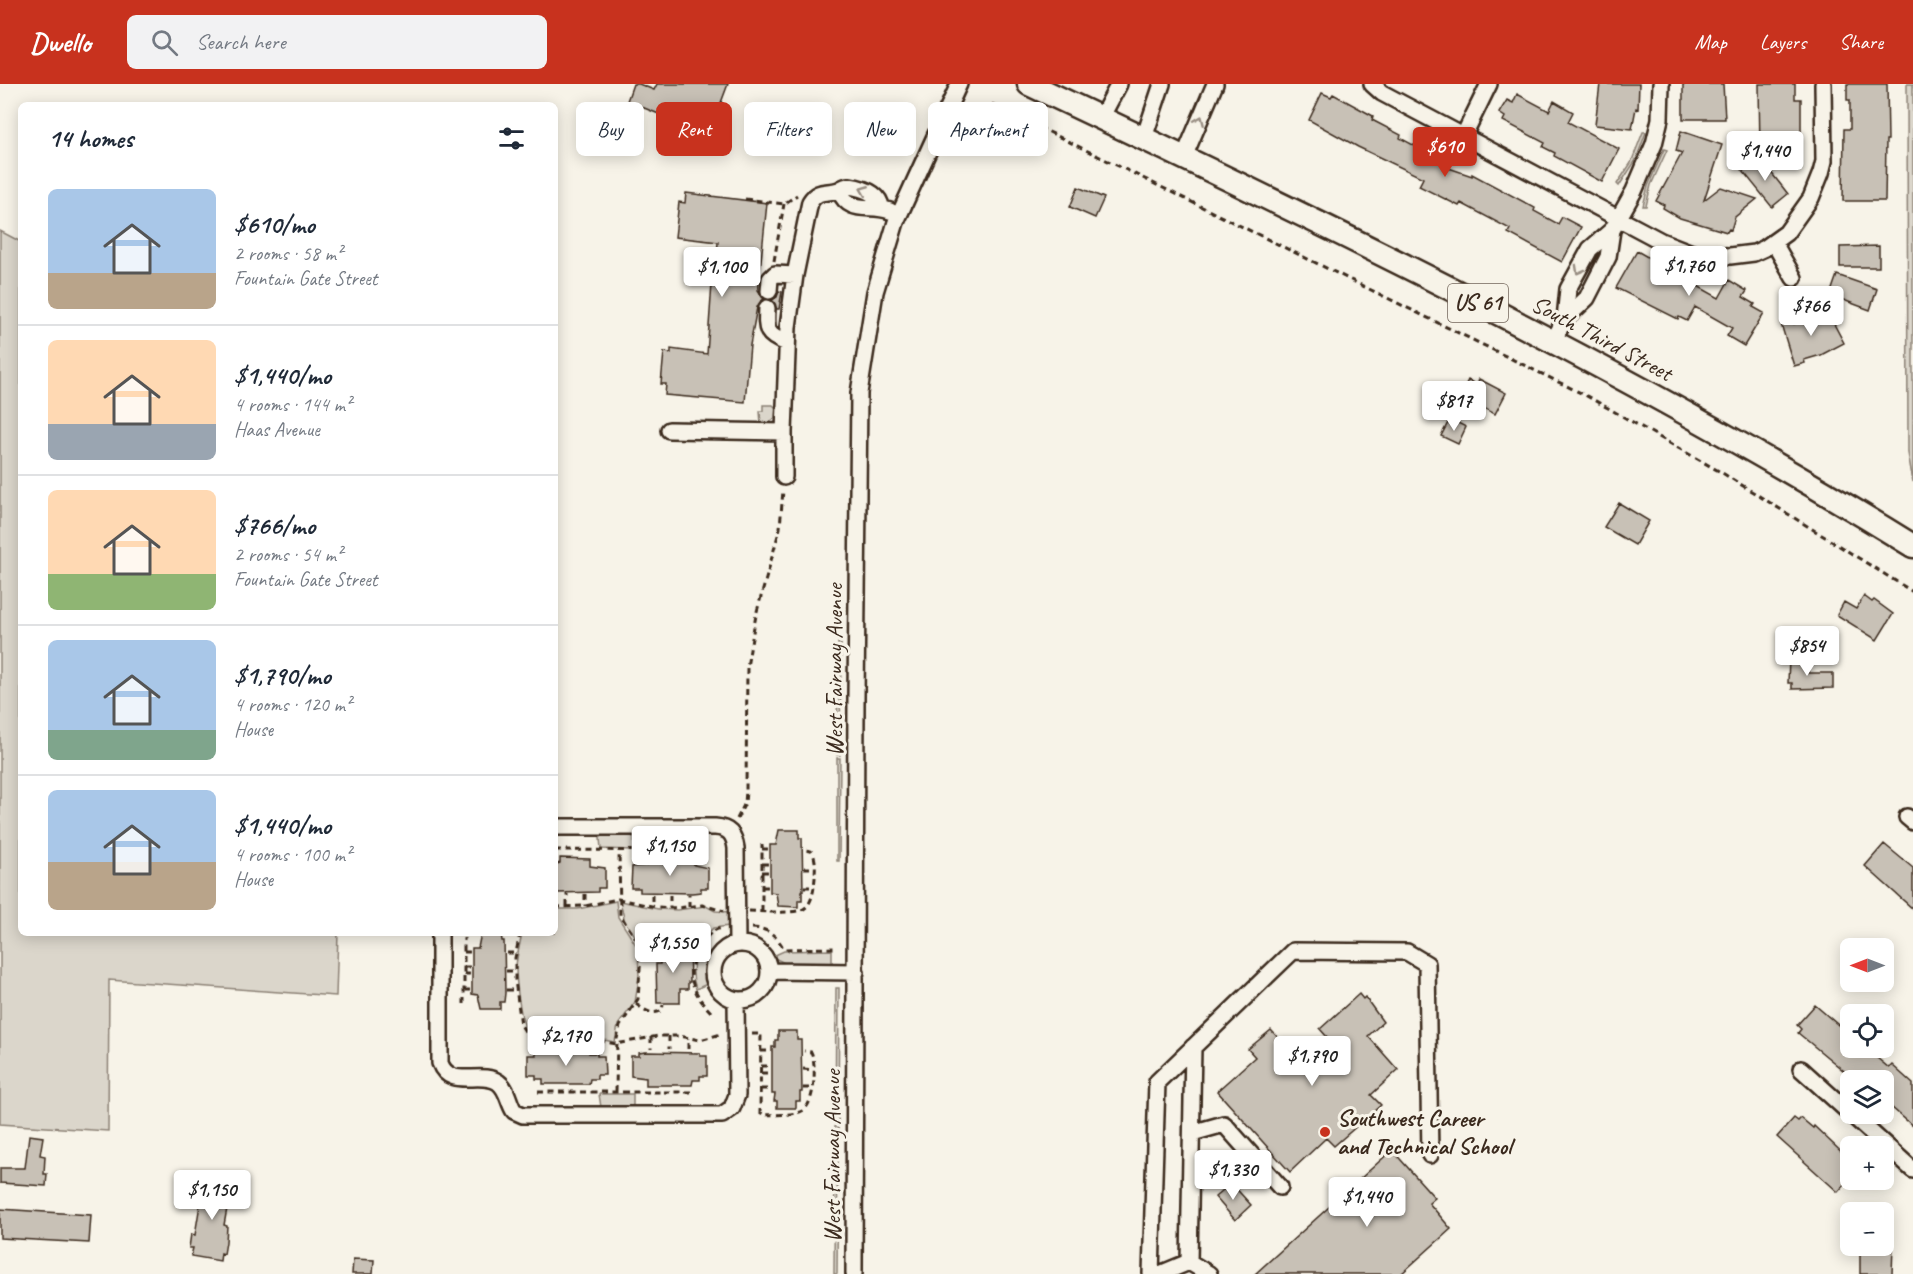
<!DOCTYPE html>
<html lang="en">
<head>
<meta charset="utf-8">
<style>
	body { margin:0; font-family:Caveat,sans-serif; background:#f2f2f3; color:#1f2937; height:100vh; display:flex; flex-direction:column; font-size:22px; white-space:nowrap }
	* { box-sizing:border-box; margin:0 }
	p { font-size:20px; color:#747a83 }
	.icon { flex:none; width:33px; height:33px; fill:none; stroke:currentColor; stroke-width:2; stroke-linecap:round; stroke-linejoin:round }
	.map { position:relative; flex:1; overflow:hidden }
	.sheet { position:absolute; left:18px; top:18px; width:540px; height:834px; display:flex; flex-direction:column; background:#fff; border-radius:9px; box-shadow:0 3px 15px #0003 }
	.sheet>* { flex:none }
	.hud { position:absolute; left:576px; top:18px; width:570px; height:54px; display:flex; gap:12px }
	.needle { width:39px; rotate:270deg }
	.buttons { position:absolute; left:1840px; top:854px; display:grid; gap:12px }
	.buttons a { display:grid; place-items:center; width:54px; height:54px; border-radius:9px; background:#fff; box-shadow:0 3px 15px #0003; font-size:30px }
	.price { position:absolute; translate:-50% -51px; padding:0 14px; border-radius:6px; background:#fff; color:#222; font-size:20px; line-height:39px; filter:drop-shadow(0 2px 3px #0008) }
	.price::after { content:''; position:absolute; left:50%; top:36px; width:18px; height:14px; margin-left:-9px; background:inherit; clip-path:polygon(0 0,100% 0,50% 100%) }
	.price.on { background:#c8321e; color:#fff }
	ul { padding:0; list-style:none }
	li { display:flex; align-items:center; gap:18px; height:150px; padding:0 30px }
	li+li { border-top:2px solid #e0e1e3 }
	li span { display:grid; place-items:center; flex:none; width:168px; height:120px; border-radius:9px; color:#555 }
	li>.icon { margin-inline-start:auto }
	span .icon { width:72px; height:72px; fill:#fffc; stroke-width:1 }
	li b { font-size:26px }
	h2 { display:flex; justify-content:space-between; align-items:center; height:72px; padding:0 30px; font-size:26px }
	.tag { padding:0 21px; border-radius:9px; background:#fff; box-shadow:0 3px 15px #0003; font-size:21px; line-height:54px }
	.tag.on { background:#c8321e; color:#fff }
	header { display:flex; align-items:center; gap:36px; box-sizing:border-box; height:84px; padding:0 30px; background:#c8321e; color:#fff }
	header strong { font-size:28px }
	nav { display:flex; gap:33px; margin-inline-start:auto; font-size:21px }
	.search { width:420px; height:54px; background:#f2f2f3; display:flex; align-items:center; gap:15px; box-sizing:border-box; padding:0 21px; border-radius:9px; color:#747a83; font-size:22px }
	.map>svg:first-child { display:block }
</style>
</head>
<body>
<header>
<strong>Dwello</strong>
<div class="search"><svg class="icon" aria-label="search" viewBox="0 0 24 24"><circle cx="10" cy="10" r="6"/><path d="M15 15l6 6"/></svg>Search here</div>
<nav><a>Map</a><a>Layers</a><a>Share</a></nav>
</header>
<div class="map">
<svg width="1913" height="1190" viewBox="0 0 1913 1190">
	<rect width="100%" height="100%" fill="#f7f3e8"/>
	<filter id="ink" filterUnits="userSpaceOnUse"><feTurbulence type="fractalNoise" baseFrequency=".0167" numOctaves="2"/><feDisplacementMap in="SourceGraphic" scale="12" xChannelSelector="R" yChannelSelector="G"/><feConvolveMatrix kernelMatrix="1 2 1 2 8 2 1 2 1" color-interpolation-filters="sRGB"/></filter>
	<g filter="url(#ink)">
		<path fill="#dbd6cb" stroke="#8b8074" stroke-width="1.5" d="M1907,0H1913V398L1908,369Z
			M1643,48H1646L1636,76L1619,102L1617,100L1631,79Z
			M1664,65L1667,66L1651,101L1646,122H1643L1648,102Z
			M0,147L21,158V849H338L336,912L109,896L108,1047L0,1040Z
			M763,321H773L776,324L775,334L767,340H761L760,327H763Z
			M841,558L840,671H837L838,559Z
			M837,674H840L839,777H837Z
			M602,752H632L634,754V766L601,765L600,754Z
			M616,817L618,833L638,864L639,894L635,918L618,941L615,958C593,954 575,947 553,950C544,951 537,954 529,950C520,941 516,896 516,882C517,871 520,860 522,849H555V825H578Z
			M620,817L658,825L677,826L706,822L715,827L729,828V842L713,844L698,861L693,859L691,856H684V859L642,861L625,838Z
			M832,866V880L785,879L774,874L775,871L784,867Z
			M696,871L708,877L707,900L696,905C692,894 692,882 696,871Z
			M836,904H839L837,1190H834Z
			M599,1010H633V1021L630,1023H601Z"/>
		<path fill="#c8c1b6" stroke="#3b2a1e" stroke-width="1.5" d="M633,0H639L654,6L657,0H728L719,24L713,21L703,48L627,17Z
			M1600,0H1639L1638,25L1636,24L1632,45L1595,41Z
			M1683,0H1723L1725,35H1683Z
			M1759,0H1795V15H1801V54H1798V66H1760Z
			M1847,0H1887L1888,56H1886L1885,117H1843L1844,45H1850V16H1847Z
			M1322,9L1331,13L1333,10L1373,32L1372,36L1401,51L1400,54L1445,78L1443,82L1472,92V90L1535,124L1534,127L1558,140L1562,133L1581,143L1562,178L1508,149L1510,145L1461,119L1459,122L1419,102L1423,94L1358,63L1309,36Z
			M1517,10L1549,27L1554,17L1573,28L1568,38L1619,65L1602,98L1554,72L1555,69L1543,63L1545,59L1503,37L1505,33L1499,29L1507,16L1513,19Z
			M1681,47L1722,61L1704,116L1721,103L1757,115L1735,133L1731,146L1729,145L1727,148L1680,134L1663,124L1664,121L1656,117L1682,69L1676,67Z
			M1759,73L1788,110L1772,123L1742,86Z
			M1078,103L1104,114L1095,134L1070,123Z
			M686,109L767,119L758,206L764,215L757,223L750,261L745,318L665,311L666,300H661L664,268L671,269V265L707,270L712,200L714,201L715,195L718,158L675,153L679,118L685,119Z
			M1879,162V183H1840V163Z
			M1637,167L1667,184L1665,188L1685,199L1687,196L1719,214L1729,196L1747,207L1743,213L1755,220L1753,223L1764,229L1744,262L1727,252L1732,244L1695,223L1687,237L1679,233L1678,235L1616,204Z
			M1837,191L1877,205L1870,226L1830,211Z
			M779,207L782,208L779,225H777L772,216L777,213Z
			M1825,223L1844,259L1821,271L1804,276L1805,279L1794,282L1781,240L1792,236L1794,240Z
			M1479,295L1506,309L1495,330L1460,312L1468,296L1477,301Z
			M1450,335L1466,343L1458,360L1441,352Z
			M1619,419L1649,437L1635,461L1604,443Z
			M1864,512L1872,518L1874,516L1893,530L1877,556L1837,531L1844,518L1856,525Z
			M1789,575L1808,576V589H1833V604L1792,605V599H1788Z
			M779,746H799V754H802L803,807H802V816H798V823L778,822L776,809L770,808V761H776Z
			M1884,760L1913,784V825L1865,782Z
			M560,774L590,775V782L605,784V804H598V808L557,809L555,807V781L560,779Z
			M647,775H694V781L708,784V804H701V808L692,809L640,808V804H631L632,783L647,781Z
			M481,849H501L502,857H504L505,909L504,918H500V925H481L478,911L472,910V864H478Z
			M668,862H689L690,898H688V905H680V919H657L656,880H660V866H668Z
			M1359,910L1363,915L1365,913L1383,938L1368,952L1398,986L1371,1011L1381,1021L1334,1062L1326,1054L1290,1088L1217,1007L1255,973L1248,965L1271,946L1308,986L1335,962L1320,945Z
			M1815,921L1851,952V963H1864L1889,984L1892,981L1913,1000V1042L1884,1017V996H1855L1798,949L1801,945L1797,941Z
			M778,947H797V956H801L802,1008H800V1017H796V1024H777V1017H774L775,1010H772V963H775V956H778Z
			M543,967H589V969H597V972H604L605,991H597V995H590L589,1000H543V995H536V991H528V971H536V968Z
			M646,968L700,969V972H707V992H700V996H693L692,1001H646V994L631,992V972H639V969Z
			M1794,1034L1798,1037L1801,1034L1813,1044L1814,1042L1851,1077V1093L1838,1108L1777,1053Z
			M29,1051L43,1053L40,1071L45,1072L44,1090H47L46,1102L0,1099V1084H25Z
			M1392,1066L1435,1114L1429,1119L1451,1145L1401,1190H1255Z
			M204,1096L235,1100L233,1114L229,1113L224,1141L227,1142L226,1158L224,1170L221,1169L220,1177L191,1172L193,1164H189L191,1150L195,1151Z
			M1231,1099L1251,1121L1235,1136L1215,1113Z
			M0,1125L91,1131L89,1159L0,1154Z
			M1860,1161H1893L1892,1190H1860Z
			M353,1175L374,1176L373,1190H352Z"/>
		<g fill="none" stroke-linecap="round" stroke-linejoin="round">
			<defs>
				<path id="minor" d="M1372,0L1382,9L1661,157L1697,171L1730,172L1754,169L1765,164L1786,149L1811,114L1821,89L1824,77L1823,0
					M1101,34L1119,0
					M1464,51L1489,0
					M1144,54L1162,0
					M1184,73L1215,0
					M839,106C850,132 870,119 890,127
					M1774,159L1794,194
					M769,207L770,195L775,190L795,191
					M767,224C766,246 765,251 787,259
					M1565,235L1568,205L1590,165L1612,146L1634,107L1654,60L1660,35L1661,0
					M1553,257L1565,235L1587,214L1608,173L1612,146
					M669,346L784,348L788,243L795,191L810,118C818,105 826,110 839,106C842,104 845,102 849,102C862,104 879,109 881,123
					M784,393V348
					M1907,733L1913,738
					M555,743H715C729,744 734,750 736,764L737,860
					M440,849V979C450,1006 480,986 498,998C508,1005 508,1018 514,1027L523,1031H722L732,1024L737,1011L736,916
					M713 888a28 28 0 1 1 56 0a28 28 0 1 1-56 0Z
					M769,887L856,888
					M1801,985L1913,1086
					M1192,1049L1224,1040L1280,1103
					M1189,1178L1193,963
					M854,1190L856,614L859,309L875,208L896,138L959,0
					M1151,1190L1157,998L1293,867L1407,868L1427,880L1430,1071
					M1160,1190L1189,1178L1209,1190"/>
				<path id="highway" d="M1029,0C1330,142 1630,287 1913,462"/>
			</defs>
			<use href="#minor" stroke="#3b2a1e" stroke-width="20"/>
			<use href="#highway" stroke="#3b2a1e" stroke-width="27"/>
			<path stroke="#3b2a1e" stroke-width="3" stroke-dasharray="6 4.5" stroke-linecap="butt" d="M992,20L1585,311L1724,390L1913,508
				M745,115L784,120L797,111
				M774,177L784,120
				M737,735L745,719L746,707L747,583L756,531L780,444L783,406
				M762,765H769
				M555,766L695,767
				M762,780H769
				M804,784H814
				M762,788H769
				M762,803H768
				M804,803H814
				M585,810V822
				M652,811V822
				M670,811V824
				M555,823L585,822L618,815L656,823L678,824L702,821L724,827
				M567,823V810
				M689,823V810
				M749,827C761,827 797,831 805,824C813,818 814,803 815,794C815,785 817,774 811,767L804,766
				M762,827V760
				M752,844C768,844 776,851 784,865L834,864
				M520,849L515,874V896L521,941L528,952L537,955L572,951L616,960L658,952H680L700,956L721,950
				M640,863C657,860 682,856 699,864
				M464,868H472
				M507,869H516
				M464,883H471
				M506,887H515
				M464,890H472
				M464,906H472
				M506,906H516
				M464,920V854
				M636,920C644,926 652,932 662,926L663,921
				M711,928C689,906 684,883 703,858C708,851 713,846 721,844
				M752,950H761L760,1028L764,1031C775,1030 792,1032 802,1027C815,1021 817,979 811,968L804,967
				M566,951V965
				M669,952V965
				M651,953V965
				M548,954V964
				M585,954V964
				M688,965V954
				M761,967H768
				M761,982H768
				M803,985L813,986
				M761,989H767
				M803,1004H813
				M761,1005H768
				M538,1008H693
				M616,1008L617,955L620,942L638,915L641,870L637,856L620,831L619,767"/>
			<use href="#minor" stroke="#f7f3e8" stroke-width="15"/>
			<use href="#highway" stroke="#f7f3e8" stroke-width="22"/>
		</g>
		<defs><path id="oneway-chevron" d="M-2-3.5L2.5 0L-2 3.5" fill="none" stroke-width="1.6" stroke-linecap="round" stroke-linejoin="round" transform="scale(1.5)"/></defs>
		<g stroke="#998e83">
			<use href="#oneway-chevron" transform="translate(1200 36) rotate(-67)"/>
			<use href="#oneway-chevron" transform="translate(864 106) rotate(-158)"/>
			<use href="#oneway-chevron" transform="translate(1579 186) rotate(119)"/>
		</g>
	</g>
	<circle fill="#c8321e" stroke="#f7f3e8" stroke-width="2" cx="1325" cy="1048" r="6"/>
	<g text-anchor="middle" dominant-baseline="central" stroke-width="6" stroke-linejoin="round" paint-order="stroke">
		<rect fill="#f7f3e8" stroke="#73665b" stroke-width="1.5" x="1448" y="200" width="60" height="38" rx="4.5"/>
		<g font-size="22" font-weight="bold" fill="#3b2a1e">
			<text x="1478" y="219">US 61</text>
		</g>
		<g font-size="24" fill="#3b2a1e" stroke="#f7f3e8">
			<text transform="translate(1602 254) rotate(28)">South Third Street</text>
			<text transform="translate(834 586) rotate(-90)">West Fairway Avenue</text>
			<text transform="translate(832 1072) rotate(-90)">West Fairway Avenue</text>
		</g>
		<g font-size="24" font-weight="bold" fill="#3b2a1e" stroke="#f7f3e8" text-anchor="start">
			<text x="1337" y="1034">Southwest Career<tspan x="1337" dy="28">and Technical School</tspan></text>
		</g>
	</g>
</svg>
<div class="buttons">
<a><svg class="needle" viewBox="-14 -14 28 28"><path d="M0-13l5 13h-10z" fill="#e53935"/><path d="M0 13l5-13h-10z" fill="#747a83"/></svg></a>
<a><svg class="icon" aria-label="locate" viewBox="0 0 24 24"><circle cx="12" cy="12" r="6"/><path d="M12 2v4M12 18v4M2 12h4M18 12h4"/></svg></a>
<a><svg class="icon" aria-label="layers" viewBox="0 0 24 24"><path d="M12 4l9 5-9 5-9-5zM3 14l9 5 9-5"/></svg></a>
<a>+</a>
<a>−</a>
</div>
<b class="price on" style="left:1445px;top:94px">$610</b>
<b class="price" style="left:1765px;top:98px">$1,440</b>
<b class="price" style="left:1689px;top:213px">$1,760</b>
<b class="price" style="left:722px;top:214px">$1,100</b>
<b class="price" style="left:1811px;top:253px">$766</b>
<b class="price" style="left:1454px;top:348px">$817</b>
<b class="price" style="left:1807px;top:593px">$854</b>
<b class="price" style="left:670px;top:793px">$1,150</b>
<b class="price" style="left:673px;top:890px">$1,550</b>
<b class="price" style="left:566px;top:983px">$2,170</b>
<b class="price" style="left:1312px;top:1003px">$1,790</b>
<b class="price" style="left:1233px;top:1117px">$1,330</b>
<b class="price" style="left:212px;top:1137px">$1,150</b>
<b class="price" style="left:1367px;top:1144px">$1,440</b>
<div class="hud">
<a class="tag">Buy</a>
<a class="tag on">Rent</a>
<a class="tag">Filters</a>
<a class="tag">New</a>
<a class="tag">Apartment</a>
</div>
<section class="sheet">
<h2>14 homes<svg class="icon" aria-label="filters" viewBox="0 0 24 24"><path d="M4 7h16M4 17h16"/><circle cx="9" cy="7" r="2"/><circle cx="15" cy="17" r="2"/></svg></h2>
<ul>
<li><span style="background:linear-gradient(#a9c7e8 70%,#b9a48a 0)"><svg class="icon" aria-label="home" viewBox="0 0 24 24"><path d="M3 11l9-7 9 7M6 9v11h12V9"/></svg></span><div><b>$610/mo</b><p>2 rooms · 58 m²</p><p>Fountain Gate Street</p></div></li>
<li><span style="background:linear-gradient(#ffd9b3 70%,#9aa5b1 0)"><svg class="icon" aria-label="home" viewBox="0 0 24 24"><path d="M3 11l9-7 9 7M6 9v11h12V9"/></svg></span><div><b>$1,440/mo</b><p>4 rooms · 144 m²</p><p>Haas Avenue</p></div></li>
<li><span style="background:linear-gradient(#ffd9b3 70%,#8fb573 0)"><svg class="icon" aria-label="home" viewBox="0 0 24 24"><path d="M3 11l9-7 9 7M6 9v11h12V9"/></svg></span><div><b>$766/mo</b><p>2 rooms · 54 m²</p><p>Fountain Gate Street</p></div></li>
<li><span style="background:linear-gradient(#a9c7e8 75%,#7fa58c 0)"><svg class="icon" aria-label="home" viewBox="0 0 24 24"><path d="M3 11l9-7 9 7M6 9v11h12V9"/></svg></span><div><b>$1,790/mo</b><p>4 rooms · 120 m²</p><p>House</p></div></li>
<li><span style="background:linear-gradient(#a9c7e8 60%,#b9a48a 0)"><svg class="icon" aria-label="home" viewBox="0 0 24 24"><path d="M3 11l9-7 9 7M6 9v11h12V9"/></svg></span><div><b>$1,440/mo</b><p>4 rooms · 100 m²</p><p>House</p></div></li>
</ul>
</section>
</div>
</body>
</html>
